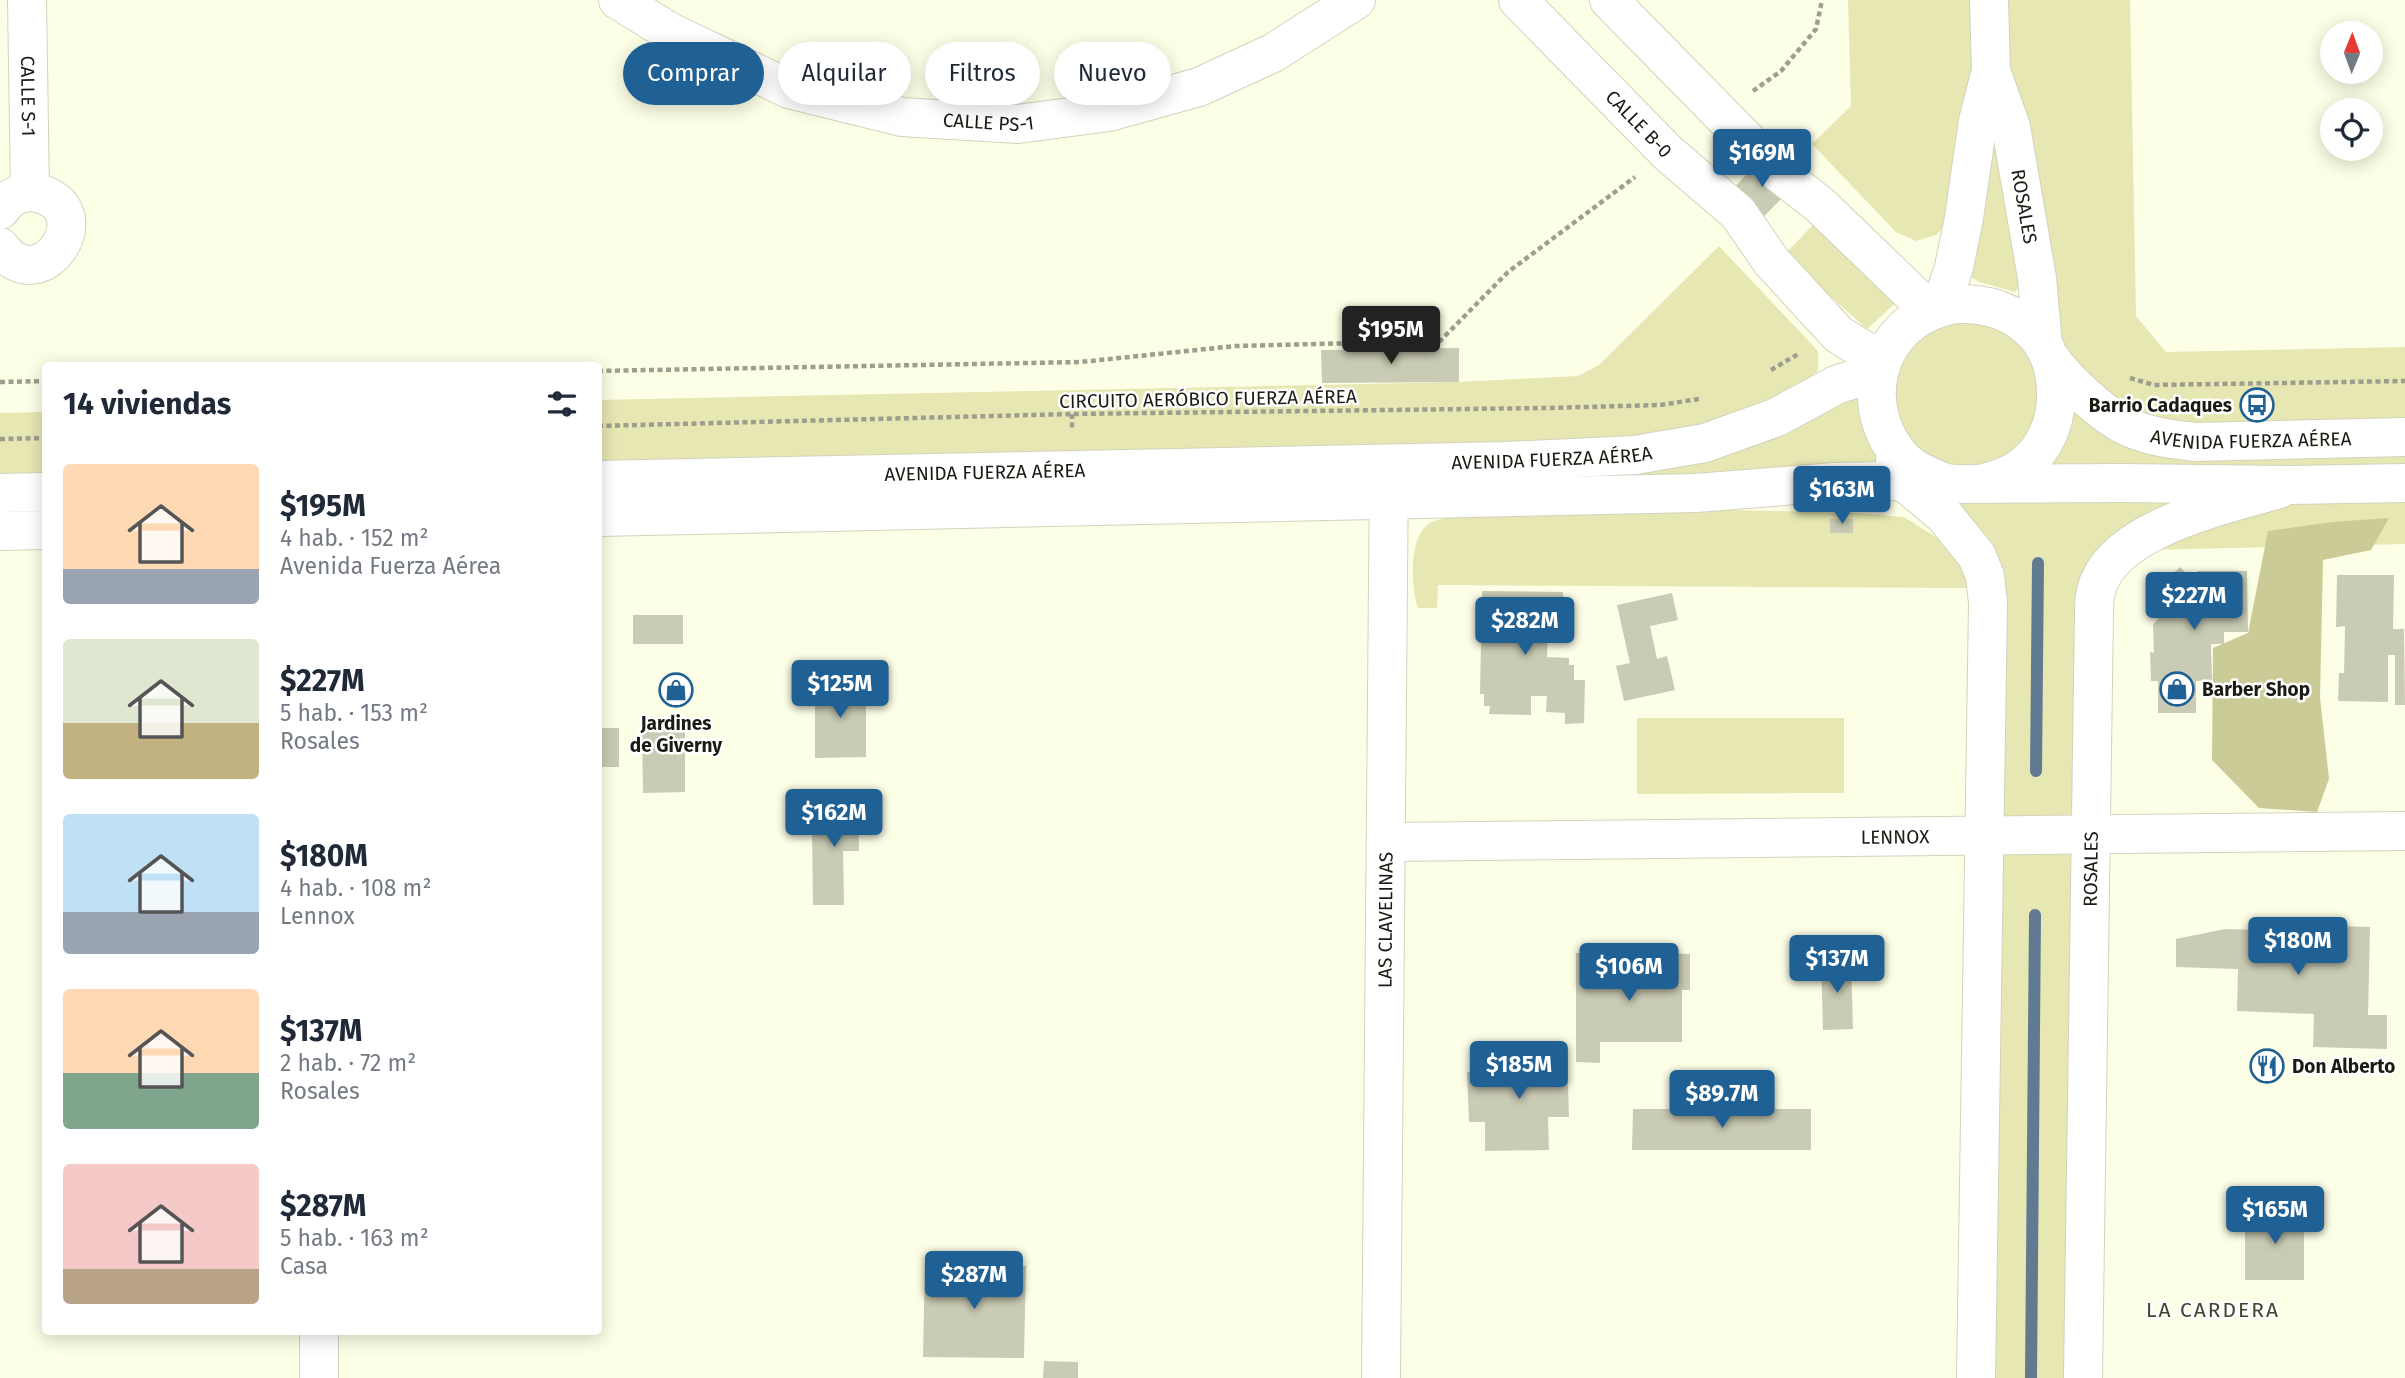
<!DOCTYPE html>
<html lang="es">
<head>
<meta charset="utf-8">
<style>
	body { margin:0; font-family:"Fira Sans",sans-serif; background:#f2f2f3; color:#1f2937; height:100vh; display:flex; flex-direction:column; font-size:26px; white-space:nowrap }
	* { box-sizing:border-box; margin:0 }
	p { font-size:23px; color:#747a83 }
	.icon { flex:none; width:38px; height:38px; fill:none; stroke:currentColor; stroke-width:2; stroke-linecap:round; stroke-linejoin:round }
	.map { position:relative; flex:1; overflow:hidden }
	.side { position:absolute; left:42px; top:362px; width:560px; height:973px; display:flex; flex-direction:column; background:#fff; border-radius:7px; box-shadow:0 4px 18px #0003 }
	.side>* { flex:none }
	.hud { position:absolute; left:623px; top:42px; width:665px; height:63px; display:flex; gap:14px }
	.needle { width:46px; rotate:1deg }
	.buttons { position:absolute; left:2320px; top:21px; display:grid; gap:14px }
	.buttons a { display:grid; place-items:center; width:63px; height:63px; border-radius:50%; background:#fff; box-shadow:0 4px 18px #0003; font-size:35px }
	.price { position:absolute; translate:-50% -60px; padding:0 16px; border-radius:7px; background:#1f6095; color:#fff; font-size:23px; line-height:46px; filter:drop-shadow(0 2px 4px #0008) }
	.price::after { content:''; position:absolute; left:50%; top:42px; width:21px; height:16px; margin-left:-10px; background:inherit; clip-path:polygon(0 0,100% 0,50% 100%) }
	.price.on { background:#222; color:#fff }
	ul { padding:0; list-style:none }
	li { display:flex; align-items:center; gap:21px; height:175px; padding:0 21px }
	li span { display:grid; place-items:center; flex:none; width:196px; height:140px; border-radius:7px; color:#555 }
	li>.icon { margin-inline-start:auto }
	span .icon { width:84px; height:84px; fill:#fffc; stroke-width:1 }
	li b { font-size:30px }
	h2 { display:flex; justify-content:space-between; align-items:center; height:84px; padding:0 21px; font-size:30px }
	.tag { padding:0 24px; border-radius:32px; background:#fff; box-shadow:0 4px 18px #0003; font-size:24px; line-height:63px }
	.tag.on { background:#1f6095; color:#fff }
	.map>svg:first-child { display:block }
</style>
</head>
<body>
<div class="map">
<svg width="2405" height="1378" viewBox="0 0 2405 1378">
	<rect width="100%" height="100%" fill="#fdfee6"/>
	<path fill="#e6e7b2" d="M1848,0H1973L1971,88L1949,222L1936,235L1916,241L1896,232L1812,144L1851,106Z
		M1989,0H2130L2136,316L2166,352L2405,347V483L2291,486L2107,568L2083,1378H1976L1988,603L1903,481L1696,493L1506,461L1777,417L1930,311L2032,330Z
		M1998,124L2020,285L2015,292L1979,282L1970,276L1979,211Z
		M1813,225L1901,298L1867,329L1784,255Z
		M1719,246L1818,351V370L1799,389L1669,437L599,466L598,400L1459,382L1578,376L1599,365Z
		M45,412V478L0,479V413Z
		M2405,496V544L2142,550L2261,510L2328,499Z
		M1650,508L1858,513L1904,517L1956,550L1976,588L1438,585L1437,608H1418C1411,587 1408,536 1430,523C1452,511 1511,518 1537,516C1553,515 1569,511 1586,510C1607,508 1629,509 1650,508Z
		M1637,718H1844V793L1637,794Z"/>
	<path fill="#cacb96" d="M2389,518L2371,550L2323,560L2320,698L2329,779L2317,812L2259,808L2212,760L2213,648L2248,633L2268,531L2332,522Z"/>
	<g fill="none" stroke-linecap="round" stroke-linejoin="round">
		<path stroke="#607a92" stroke-width="12" d="M2036,771L2038,563
			M2031,1378L2035,915"/>
	</g>
	<path fill="#cacbb4" d="M1778,141L1809,170L1745,236L1715,208Z
		M1459,348V382L1322,383L1321,350Z
		M1830,519H1853V533H1830Z
		M2180,567L2190,577L2198,571H2247L2248,632H2224V644H2211L2212,680L2196,681V713H2158V681H2151L2150,652L2154,653L2153,625L2167,607L2153,592Z
		M2337,575H2394L2393,629H2404L2405,705H2395V655H2388V702L2338,701L2339,673H2344L2345,626L2336,627Z
		M1482,591L1563,592V617H1548L1547,657L1569,658V665H1574V680H1585L1584,723L1565,724V713L1546,712L1547,696H1531V715L1489,714L1490,706H1484V694H1480Z
		M1672,593L1678,620L1650,626L1657,659L1667,656L1675,690L1624,701L1616,666L1630,663L1617,605Z
		M633,615H683V644H633Z
		M866,682V757L815,758V683Z
		M598,728H619V767H598Z
		M642,730H685V792L643,793Z
		M858,794L859,851H843L844,905H813L812,825L828,824V795Z
		M2261,924L2370,927L2368,1015H2387V1049L2313,1047L2314,1014L2237,1011L2238,969L2176,967V939L2225,929L2261,930Z
		M1576,953H1597V965H1661V953L1690,954V990H1682V1042H1600V1063L1576,1062Z
		M1821,960H1851L1853,1029L1823,1030Z
		M1567,1054L1569,1117H1548L1549,1150L1485,1151V1122H1469L1467,1072L1484,1071V1062L1540,1061V1055Z
		M1633,1109H1811V1150H1632Z
		M2304,1211V1280H2245V1212Z
		M925,1264L1026,1266L1024,1358L923,1357Z
		M1044,1361L1078,1362V1378H1043Z"/>
	<g fill="none" stroke-linecap="round" stroke-linejoin="round">
		<defs>
			<g id="minor">
				<path id="s1" d="M27,0L30,192"/>
				<path id="s2" d="M618,0L670,32L789,89L902,117L1018,124L1109,112L1199,87L1273,53L1356,0"/>
				<path id="s3" d="M1518,0L1668,153L1738,213L1771,261L1839,335L1882,361"/>
				<path d="M1609,0L1779,173L1820,205L1930,311"/>
				<path id="s4" d="M1991,71L2011,127L2037,278L2043,345"/>
				<path d="M0,210C9,197 22,190 37,193C104,208 41,304 0,247"/>
				<path d="M1941,307L1954,267L1964,218L1978,121L1991,71L1989,0"/>
				<path d="M1895,460L1903,481L1944,515L1977,556L1985,576L1988,603L1976,1378"/>
				<path id="s5" d="M1386,842L2405,831"/>
				<path d="M319,1378V1332"/>
				<path id="s6" d="M1381,1378L1389,468"/>
				<path id="s7" d="M2083,1378L2094,613C2094,606 2094,598 2096,591C2111,528 2226,505 2279,489"/>
			</g>
			<g id="primary">
				<path id="s8" d="M598,480L1506,461L1635,455L1705,443L1777,417L1836,385L1879,371"/>
				<path id="s9" d="M1943,482C1928,476 1913,470 1902,458C1863,416 1869,346 1921,316C1934,309 1950,303 1966,304C1997,305 2025,318 2043,344C2046,348 2047,354 2050,358C2064,378 2091,403 2111,417C2136,435 2166,439 2196,442L2405,437"/>
				<path d="M1987,482C2046,470 2068,411 2050,358"/>
				<path d="M0,493L46,492"/>
				<path d="M598,517L1696,493L1835,482L1903,481L1958,484L2122,483L2291,485L2405,483"/>
				<path d="M0,531L46,530"/>
			</g>
		</defs>
		<use href="#minor" stroke="#d2d3bc" stroke-width="40"/>
		<use href="#primary" stroke="#d2d3bc" stroke-width="40"/>
		<path stroke="#9d9e8d" stroke-width="4.5" stroke-dasharray="5 3.5" stroke-linecap="butt" d="M1753,91L1781,71L1816,29L1822,0
			M1771,370L1800,353
			M598,371L1081,362L1235,346L1440,341L1508,272L1635,177
			M2130,378L2154,385L2405,381
			M0,382L46,381
			M1072,414V431
			M598,426L1072,414L1547,408L1660,405L1699,399
			M0,439L46,438"/>
		<use href="#minor" stroke="#fff" stroke-width="38"/>
		<use href="#primary" stroke="#fff" stroke-width="38"/>
	</g>
	<defs>
		<symbol id="bus-ring" viewBox="-11 -11 22 22"><circle r="9.5" fill="#fff" stroke="#1f6095" stroke-width="1.5"/><path d="M-5-6H5V4H4V6H2V4H-2V6H-4V4H-5ZM-3.5-4V0h7V-4ZM-3.5 1.2v1.5H-2V1.2ZM2 1.2v1.5H3.5V1.2Z" fill="#1f6095"/></symbol>
		<symbol id="shop-ring" viewBox="-11 -11 22 22"><circle r="9.5" fill="#fff" stroke="#1f6095" stroke-width="1.5"/><path d="M-5-2.5h2.3a2.7 3.5 0 0 1 5.4 0H5L5.5 6h-11ZM-1.5-2.5h3a1.5 2.3 0 0 0-3 0Z" fill="#1f6095"/></symbol>
		<symbol id="restaurant-ring" viewBox="-11 -11 22 22"><circle r="9.5" fill="#fff" stroke="#1f6095" stroke-width="1.5"/><path d="M-5-6h1v4h1v-4h1v4h1v-4h1v5L-1.5 .5V6h-2V.5L-5-1ZM5-6V6H3V1.5H1.5Q1.5-4 5-6Z" fill="#1f6095"/></symbol>
	</defs>
	<g fill-rule="evenodd">
		<use href="#bus-ring" x="2238" y="386" width="38" height="38"/>
		<use href="#shop-ring" x="2158" y="670" width="38" height="38"/>
		<use href="#shop-ring" x="657" y="671" width="38" height="38"/>
		<use href="#restaurant-ring" x="2248" y="1047" width="38" height="38"/>
	</g>
	<g text-anchor="middle" dominant-baseline="central" stroke-width="5" stroke-linejoin="round" paint-order="stroke">
		<g font-size="19" fill="#1b1b13" stroke="#fff">
			<text stroke="none"><textPath href="#s1" startOffset="96">CALLE S-1</textPath></text>
			<text stroke="none"><textPath href="#s2" startOffset="396">CALLE PS-1</textPath></text>
			<text stroke="none"><textPath href="#s3" startOffset="173">CALLE B-0</textPath></text>
			<text stroke="none"><textPath href="#s4" startOffset="140">ROSALES</textPath></text>
			<text transform="translate(1208 399) rotate(-1)">CIRCUITO AERÓBICO FUERZA AÉREA</text>
			<text stroke="none"><textPath href="#s9" startOffset="595">AVENIDA FUERZA AÉREA</textPath></text>
			<text stroke="none"><textPath href="#s8" startOffset="954">AVENIDA FUERZA AÉREA</textPath></text>
			<text stroke="none"><textPath href="#s8" startOffset="387">AVENIDA FUERZA AÉREA</textPath></text>
			<text stroke="none"><textPath href="#s5" startOffset="509">LENNOX</textPath></text>
			<text stroke="none"><textPath href="#s7" startOffset="509">ROSALES</textPath></text>
			<text stroke="none"><textPath href="#s6" startOffset="458">LAS CLAVELINAS</textPath></text>
		</g>
		<g font-size="19" font-weight="bold" fill="#1b1b13" stroke="#fff" text-anchor="start">
			<text x="2232" y="405" text-anchor="end">Barrio Cadaques</text>
			<text x="2202" y="689">Barber Shop</text>
			<text x="676" y="723" text-anchor="middle">Jardines<tspan x="676" dy="22">de Giverny</tspan></text>
			<text x="2292" y="1066">Don Alberto</text>
		</g>
		<g font-size="21" letter-spacing="2" fill="#434431" stroke="#fff">
			<text x="2213" y="1310">LA CARDERA</text>
		</g>
	</g>
</svg>
<div class="buttons">
<a><svg class="needle" viewBox="-14 -14 28 28"><path d="M0-13l5 13h-10z" fill="#e53935"/><path d="M0 13l5-13h-10z" fill="#747a83"/></svg></a>
<a><svg class="icon" aria-label="locate" viewBox="0 0 24 24"><circle cx="12" cy="12" r="6"/><path d="M12 2v4M12 18v4M2 12h4M18 12h4"/></svg></a>
</div>
<b class="price" style="left:1762px;top:189px">$169M</b>
<b class="price on" style="left:1391px;top:366px">$195M</b>
<b class="price" style="left:1842px;top:526px">$163M</b>
<b class="price" style="left:2194px;top:632px">$227M</b>
<b class="price" style="left:1525px;top:657px">$282M</b>
<b class="price" style="left:840px;top:720px">$125M</b>
<b class="price" style="left:834px;top:849px">$162M</b>
<b class="price" style="left:2298px;top:977px">$180M</b>
<b class="price" style="left:1837px;top:995px">$137M</b>
<b class="price" style="left:1629px;top:1003px">$106M</b>
<b class="price" style="left:1519px;top:1101px">$185M</b>
<b class="price" style="left:1722px;top:1130px">$89.7M</b>
<b class="price" style="left:2275px;top:1246px">$165M</b>
<b class="price" style="left:974px;top:1311px">$287M</b>
<div class="hud">
<a class="tag on">Comprar</a>
<a class="tag">Alquilar</a>
<a class="tag">Filtros</a>
<a class="tag">Nuevo</a>
</div>
<section class="side">
<h2>14 viviendas<svg class="icon" aria-label="filters" viewBox="0 0 24 24"><path d="M4 7h16M4 17h16"/><circle cx="9" cy="7" r="2"/><circle cx="15" cy="17" r="2"/></svg></h2>
<ul>
<li><span style="background:linear-gradient(#ffd9b3 75%,#9aa5b1 0)"><svg class="icon" aria-label="home" viewBox="0 0 24 24"><path d="M3 11l9-7 9 7M6 9v11h12V9"/></svg></span><div><b>$195M</b><p>4 hab. · 152 m²</p><p>Avenida Fuerza Aérea</p></div></li>
<li><span style="background:linear-gradient(#dfe7d0 60%,#c2b280 0)"><svg class="icon" aria-label="home" viewBox="0 0 24 24"><path d="M3 11l9-7 9 7M6 9v11h12V9"/></svg></span><div><b>$227M</b><p>5 hab. · 153 m²</p><p>Rosales</p></div></li>
<li><span style="background:linear-gradient(#bfe0f5 70%,#9aa5b1 0)"><svg class="icon" aria-label="home" viewBox="0 0 24 24"><path d="M3 11l9-7 9 7M6 9v11h12V9"/></svg></span><div><b>$180M</b><p>4 hab. · 108 m²</p><p>Lennox</p></div></li>
<li><span style="background:linear-gradient(#ffd9b3 60%,#7fa58c 0)"><svg class="icon" aria-label="home" viewBox="0 0 24 24"><path d="M3 11l9-7 9 7M6 9v11h12V9"/></svg></span><div><b>$137M</b><p>2 hab. · 72 m²</p><p>Rosales</p></div></li>
<li><span style="background:linear-gradient(#f6c9c9 75%,#b9a48a 0)"><svg class="icon" aria-label="home" viewBox="0 0 24 24"><path d="M3 11l9-7 9 7M6 9v11h12V9"/></svg></span><div><b>$287M</b><p>5 hab. · 163 m²</p><p>Casa</p></div></li>
</ul>
</section>
</div>
</body>
</html>
